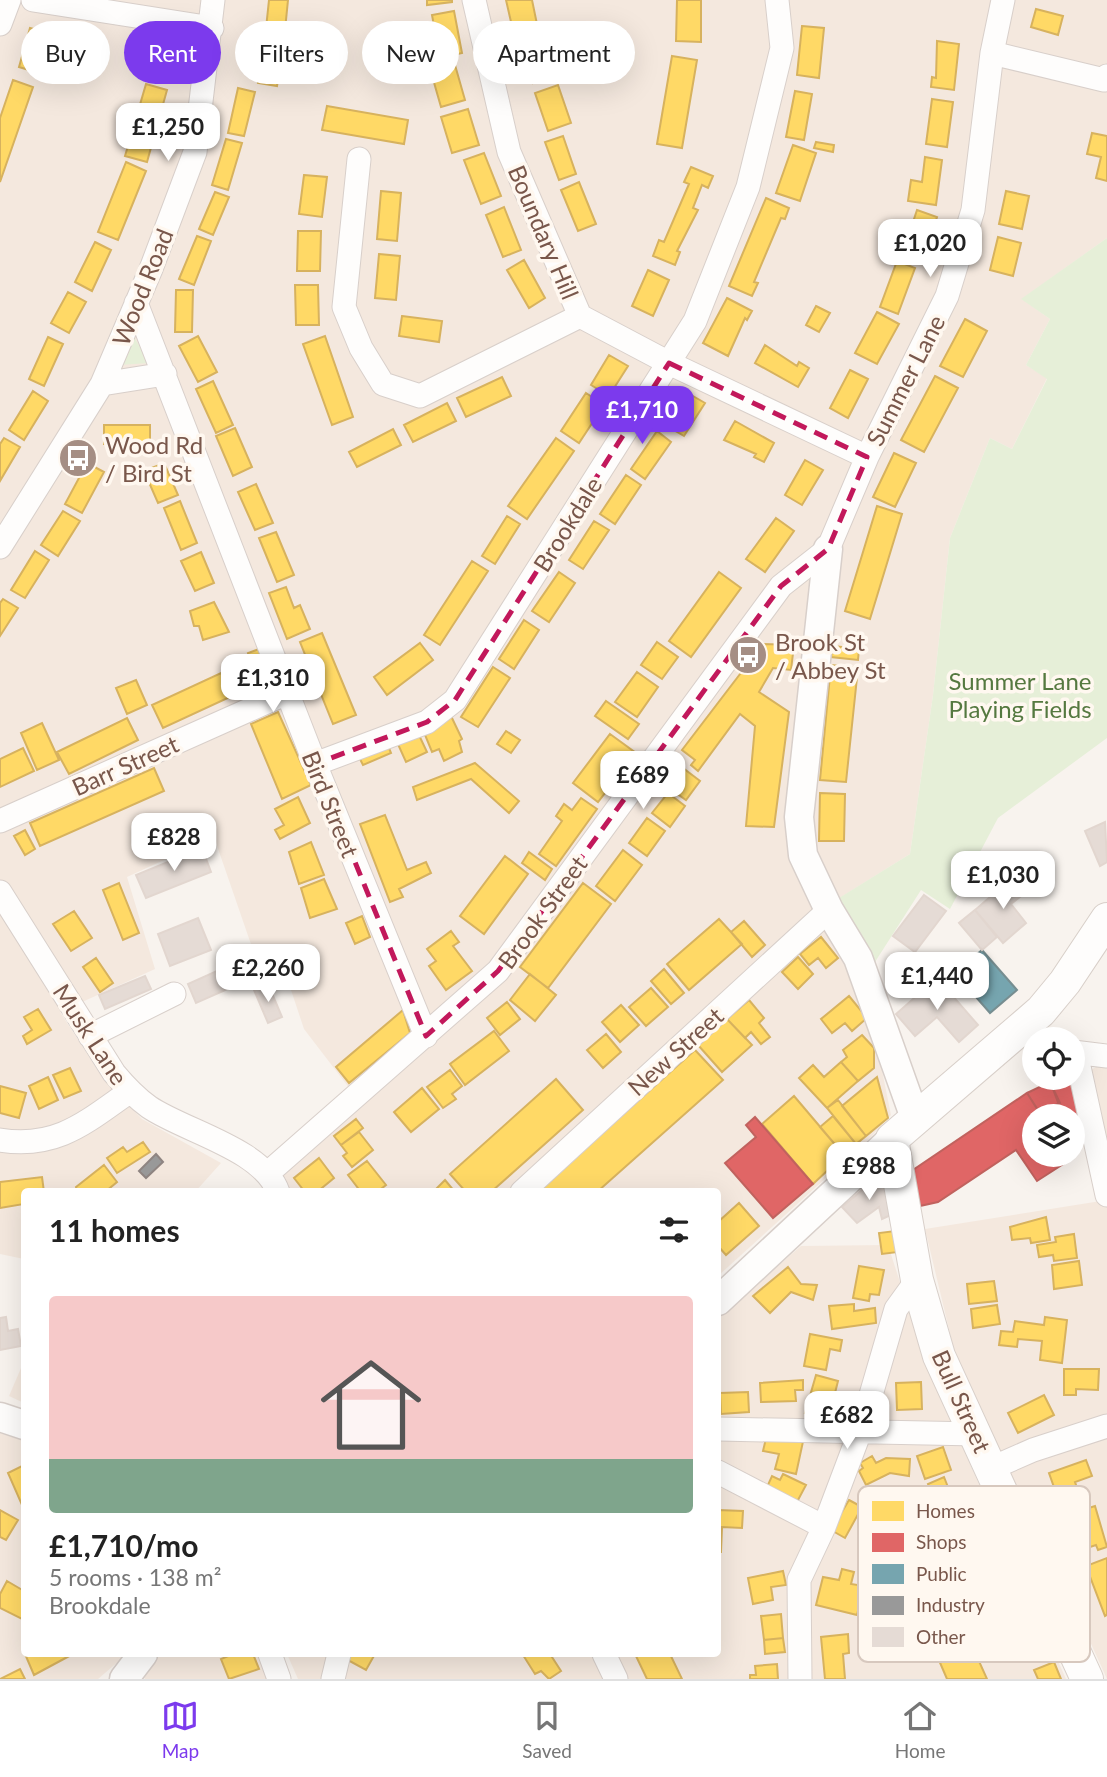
<!DOCTYPE html>
<html lang="en">
<head>
<meta charset="utf-8">
<style>
	body { margin:0; font-family:Lato,sans-serif; background:#f6f6f6; color:#222; height:100vh; display:flex; flex-direction:column; font-size:26px; white-space:nowrap }
	* { box-sizing:border-box; margin:0 }
	p { font-size:23px; color:#767676 }
	.icon { flex:none; width:38px; height:38px; fill:none; stroke:currentColor; stroke-width:2; stroke-linecap:round; stroke-linejoin:round }
	.map { position:relative; flex:1; overflow:hidden }
	.side { position:absolute; left:21px; top:1188px; width:700px; height:469px; display:flex; flex-direction:column; background:#fff; border-radius:7px; box-shadow:0 7px 28px #0002 }
	.side>* { flex:none }
	.top-card { position:absolute; left:21px; top:21px; width:700px; height:63px; display:flex; gap:14px }
	.fabs { position:absolute; left:1022px; top:1027px; display:grid; gap:14px }
	.fabs a { display:grid; place-items:center; width:63px; height:63px; border-radius:50%; background:#fff; box-shadow:0 7px 28px #0002; font-size:35px }
	.price { position:absolute; translate:-50% -60px; padding:0 16px; border-radius:14px; background:#fff; color:#222; font-size:23px; line-height:46px; filter:drop-shadow(0 2px 4px #0008) }
	.price::after { content:''; position:absolute; left:50%; top:42px; width:21px; height:16px; margin-left:-10px; background:inherit; clip-path:polygon(0 0,100% 0,50% 100%) }
	.price.selected { background:#7c3aed; color:#fff }
	ul { padding:0; list-style:none }
	li { display:grid; align-content:center; gap:14px; height:371px; padding:0 28px }
	li span { display:grid; place-items:center; height:217px; border-radius:7px; color:#555 }
	li>.icon { margin-inline-start:auto }
	span .icon { width:126px; height:126px; fill:#fffc; stroke-width:1 }
	li b { font-size:30px }
	h2 { display:flex; justify-content:space-between; align-items:center; height:84px; padding:0 28px; font-size:30px }
	.pill { padding:0 24px; border-radius:32px; background:#fff; box-shadow:0 7px 28px #0002; font-size:24px; line-height:63px }
	.pill.selected { background:#7c3aed; color:#fff }
	.tabs { display:flex; justify-content:space-around; align-items:center; height:98px; border-top:2px solid #e0e0e0; background:#fff; font-size:19px; color:#767676 }
	.tabs a { display:grid; justify-items:center; gap:4px }
	.tabs .selected { color:#7c3aed }
	.map>svg:first-child { display:block }
</style>
</head>
<body>
<div class="map">
<svg width="1107" height="1679" viewBox="0 0 1107 1679">
	<rect width="100%" height="100%" fill="#f8f3ee"/>
	<path fill="#f4e8de" d="M0,0H1107V238L1022,299L1050,319L1026,365L1047,378L1012,449L990,438L950,538L933,695L910,854L814,914L843,954L871,1016L891,1115L871,1137L718,1276V1192H287L283,1173L363,1106L304,1029L276,945L254,953L214,837L127,877L155,969L60,1012L105,1081L142,1119L221,1163L195,1192H24V1259L0,1254Z
		M1096,1067L1107,1068V1162L1089,1071Z
		M1107,1200V1679L1064,1584L968,1390L954,1350L925,1229Z
		M888,1245L923,1354L945,1408L1066,1679H341L347,1654H718V1318L801,1246Z
		M24,1361V1403L9,1396Z
		M0,1433L24,1441V1654H127L98,1679H0Z
		M153,1654H263L272,1679H145L143,1673Z
		M287,1654H329L324,1679H298Z"/>
	<path fill="#e6efd8" d="M1107,238V738L998,818L950,909L921,890L875,962L839,898L910,854L933,695L950,538L990,438L1012,449L1047,379L1026,365L1050,319L1021,299Z
		M133,335L149,363L119,365Z"/>
	<path fill="#ffd966" stroke="#d7b25e" stroke-width="2" d="M269,0H288L284,40L265,38Z
		M427,0H452V2L427,5Z
		M506,0H532L538,29L514,35Z
		M677,0H701V42L676,41Z
		M1036,9L1063,16L1058,35L1031,27Z
		M454,11L462,53L440,58L432,15Z
		M802,26L824,28L819,78L797,75Z
		M30,28L53,34L42,74L19,67Z
		M161,30L179,35L168,82L150,77Z
		M550,37L559,78L533,83L524,42Z
		M937,41L959,44L954,90L931,87L932,77L936,78Z
		M265,45L283,48L277,86L258,83Z
		M672,56L697,60L682,148L657,144Z
		M455,65L465,100L441,107L431,72Z
		M13,80L33,87L0,182V118Z
		M146,84L167,90L147,162L125,156Z
		M558,85L571,123L548,131L535,93Z
		M238,88L255,92L244,136L228,133Z
		M795,91L812,94L804,140L786,137Z
		M932,99L953,102L947,147L926,144Z
		M327,106L408,120L404,144L322,130Z
		M468,109L479,145L452,153L441,117Z
		M1092,133L1107,136V181L1096,178L1101,157L1087,154Z
		M563,136L576,174L559,180L545,142Z
		M226,139L242,143L228,190L212,185Z
		M816,142L834,145L833,152L814,148Z
		M793,145L816,153L800,201L776,193Z
		M484,153L501,196L481,204L464,160Z
		M925,157L942,160L936,205L908,201L911,180L922,182Z
		M126,162L146,171L118,240L98,232Z
		M691,167L713,176L708,188L702,185L693,208L698,210L677,251L680,252L675,265L653,256L659,240L664,242L689,184L684,182Z
		M304,175L327,177L322,217L299,214Z
		M579,182L596,224L578,231L561,190Z
		M381,191L401,193L397,241L377,239Z
		M1006,191L1029,196L1022,229L999,224Z
		M215,192L229,197L213,235L199,229Z
		M766,198L789,208L785,219L781,218L754,282L758,283L752,296L729,286Z
		M504,207L521,250L503,257L486,215Z
		M917,210L937,217L923,261L902,255Z
		M298,231H321L320,271H297Z
		M197,236L211,241L194,285L179,279Z
		M998,237L1021,243L1013,276L990,270Z
		M95,242L111,250L92,291L75,282Z
		M379,254L400,256L396,300L375,298Z
		M524,260L545,298L529,308L507,270Z
		M897,261L915,268L898,314L880,307Z
		M648,270L669,280L653,316L632,306Z
		M295,285H318L319,325H296Z
		M176,290H193L192,332H175Z
		M68,292L86,302L69,333L51,323Z
		M727,298L752,311L747,320L745,318L728,356L703,343Z
		M816,306L830,313L819,332L806,325Z
		M877,312L899,324L877,364L855,353Z
		M402,316L442,321L439,342L399,336Z
		M965,319L987,331L963,377L940,366Z
		M198,336L217,372L198,382L179,346Z
		M325,336L353,417L332,425L303,344Z
		M48,337L63,344L44,386L29,379Z
		M765,345L797,366L799,362L809,368L798,387L755,363Z
		M609,355L628,366L609,396L591,385Z
		M850,370L868,379L848,418L830,408Z
		M935,376L958,388L924,452L901,440Z
		M502,377L511,396L466,417L457,398Z
		M213,381L233,425L216,433L196,389Z
		M33,391L48,401L24,440L9,430Z
		M686,392L705,403L684,436L665,425Z
		M586,393L604,405L579,443L561,431Z
		M447,403L456,421L413,442L404,425Z
		M735,421L774,443L764,462L754,457L756,454L724,440Z
		M104,425H150V445L104,444Z
		M235,428L252,467L233,476L216,436Z
		M393,429L401,445L357,467L349,452Z
		M657,431L671,442L645,479L631,469Z
		M4,438L20,447L0,481V444Z
		M556,438L574,451L527,519L508,506Z
		M894,453L916,463L895,507L873,497Z
		M805,460L823,470L802,505L785,495Z
		M87,463L104,472L82,513L65,504Z
		M164,463L178,495L158,503L144,471Z
		M626,475L641,485L615,524L600,514Z
		M256,484L273,523L255,530L238,492Z
		M180,501L197,543L181,550L164,508Z
		M877,506L902,514L870,619L845,611Z
		M63,511L80,521L58,556L41,545Z
		M507,516L520,524L495,564L482,556Z
		M776,518L794,531L765,572L746,559Z
		M594,521L609,530L583,569L569,560Z
		M276,532L294,575L277,582L259,538Z
		M35,551L49,560L25,598L11,590Z
		M201,552L214,583L195,591L181,561Z
		M472,561L488,571L440,645L424,635Z
		M559,572L575,583L549,622L532,611Z
		M719,572L741,588L691,657L669,641Z
		M286,587L294,608L300,605L310,629L287,639L269,593Z
		M3,599L18,608L0,636V603Z
		M214,602L229,632L203,640L199,626H194L190,611Z
		M524,620L539,630L514,669L499,659Z
		M322,633L356,715L333,724L300,642Z
		M657,642L678,657L662,679L641,665Z
		M420,643L433,660L387,695L374,677Z
		M763,644L794,645L791,670L773,668L759,692L789,712L774,827L746,826L755,726L740,714L698,771L691,765L695,760L682,750Z
		M833,646L859,649L858,660L831,657Z
		M259,649L269,676L248,685L242,672L253,667L248,653Z
		M831,665L858,668L846,782L820,780Z
		M493,667L510,678L478,727L461,717Z
		M637,672L658,687L637,717L615,702Z
		M221,673L232,696L163,728L152,705Z
		M136,680L147,705L127,714L116,688Z
		M606,701L639,724L628,739L595,716Z
		M278,712L311,785L282,799L251,724Z
		M451,716L462,739L459,741L462,752L444,761L439,749L432,752L423,730Z
		M127,718L138,740L69,774L57,752Z
		M42,723L59,760L37,770L21,733Z
		M506,731L520,740L511,753L497,744Z
		M418,733L427,752L406,762L397,742Z
		M610,734L636,753L598,802L573,783Z
		M386,741L391,753L363,765L357,753Z
		M23,748L34,771L0,787V759Z
		M475,763L519,801L509,813L471,779L417,800L413,787Z
		M154,768L164,791L40,846L30,823Z
		M683,768L700,781L686,800L669,788Z
		M668,793L685,806L670,827L652,813Z
		M820,793L845,794L844,841H819Z
		M298,797L310,823L280,839L275,830L284,825L275,809Z
		M581,798L597,809L556,866L539,854L562,821L556,816L564,804L572,810Z
		M385,815L407,870L426,862L431,873L399,889L403,897L390,902L360,824Z
		M647,818L665,831L647,856L629,843Z
		M25,830L35,849L25,855L14,836Z
		M311,842L324,875L299,884L289,852Z
		M623,850L642,865L615,901L596,886Z
		M529,852L552,869L545,880L522,863Z
		M505,856L528,874L484,934L460,916Z
		M324,879L337,909L310,918L301,888Z
		M119,883L139,933L123,940L103,890Z
		M583,883L611,904L548,988L520,967Z
		M74,911L92,938L71,951L53,924Z
		M362,916L370,937L355,944L346,923Z
		M719,919L742,944L689,990L667,964Z
		M744,921L765,945L752,957L731,932Z
		M451,931L459,942L453,946L472,971L446,990L429,966L436,961L427,949Z
		M821,937L838,958L826,968L818,958L809,965L800,954Z
		M798,957L813,974L798,989L782,972Z
		M96,958L113,983L100,992L83,967Z
		M664,969L684,993L671,1004L651,981Z
		M530,974L556,995L535,1021L510,1000Z
		M651,988L668,1007L646,1026L629,1007Z
		M849,996L867,1018L852,1031L845,1023L832,1033L821,1019Z
		M749,1000L764,1018L759,1023L770,1037L761,1044L751,1032L745,1038L727,1019Z
		M507,1002L520,1019L500,1035L487,1018Z
		M621,1005L639,1025L620,1042L602,1022Z
		M38,1009L51,1030L27,1044L23,1036L32,1030L24,1017Z
		M403,1010L410,1033L349,1083L336,1067Z
		M727,1019L752,1045L722,1072L698,1045Z
		M494,1031L509,1051L465,1085L450,1064Z
		M606,1034L621,1052L603,1068L587,1050Z
		M862,1035L874,1048V1068L858,1081L841,1062L847,1057L843,1050Z
		M695,1050L723,1080L597,1192H536Z
		M841,1062L858,1081L827,1108L799,1078L813,1065L824,1077Z
		M70,1068L81,1091L64,1098L53,1075Z
		M450,1070L462,1086L452,1094L456,1099L443,1108L427,1087Z
		M48,1077L58,1100L39,1109L29,1086Z
		M877,1077L888,1118L866,1136L842,1106Z
		M556,1079L583,1110L491,1192H466L450,1174Z
		M0,1086L26,1093L19,1118L0,1113Z
		M422,1088L439,1109L411,1132L394,1112Z
		M794,1096L844,1155L813,1184L762,1124Z
		M838,1100L866,1136L856,1144L827,1108Z
		M833,1116L856,1144L844,1155L820,1127Z
		M356,1119L363,1128L341,1145L334,1136Z
		M359,1132L373,1150L352,1167L343,1156L347,1153L341,1145Z
		M143,1142L150,1152L117,1173L107,1158L123,1147L127,1152Z
		M319,1158L334,1178L317,1192H305L294,1178Z
		M367,1161L386,1185L377,1192H361L348,1175Z
		M104,1165L117,1182L105,1192H78L76,1187Z
		M42,1177L44,1192H24V1204L0,1208V1182Z
		M445,1180L455,1192H433Z
		M739,1203L759,1226L726,1255L718,1246V1222Z
		M1046,1217L1050,1240L1031,1243L1030,1238L1012,1240L1010,1227Z
		M895,1231L898,1252L882,1254L879,1233Z
		M1074,1234L1077,1258L1054,1261L1053,1255L1039,1257L1037,1245L1056,1242L1055,1237Z
		M1079,1261L1082,1285L1054,1289L1052,1265Z
		M859,1266L884,1270L879,1295L870,1294L869,1301L853,1298Z
		M788,1267L801,1284L817,1285L813,1300L791,1292L770,1313L753,1296Z
		M994,1281L997,1301L969,1304L967,1284Z
		M854,1304V1311L875,1308L876,1323L832,1329L829,1306Z
		M997,1305L1000,1324L973,1328L971,1309Z
		M1045,1317L1067,1320L1062,1363L1040,1360L1042,1341L1018,1339L1017,1347L999,1345L1001,1331L1013,1332L1015,1321L1044,1325Z
		M810,1334L842,1340L840,1351L830,1349L826,1370L804,1366Z
		M1064,1369H1099L1098,1390L1076,1389V1395H1064Z
		M816,1375L838,1381L831,1409L823,1407L820,1417L805,1413Z
		M803,1380V1390H795L796,1401L761,1402L760,1383Z
		M921,1382L922,1409L897,1410L896,1383Z
		M748,1392L749,1412L721,1414L720,1393Z
		M1044,1395L1054,1415L1018,1433L1008,1413Z
		M767,1434L804,1437L796,1474L775,1469L779,1454L763,1451Z
		M943,1447L951,1470L925,1479L917,1456Z
		M872,1456L876,1463L886,1458L910,1459L909,1476L890,1473L866,1485L859,1471L863,1468L860,1463Z
		M1086,1460L1092,1476L1075,1482L1081,1499L1061,1507L1049,1473Z
		M24,1465V1504L22,1505L8,1473Z
		M783,1474L806,1485L797,1502L767,1487L772,1476L780,1480Z
		M944,1477L953,1500L929,1510L922,1492L930,1489L928,1484Z
		M849,1500L862,1507L845,1538L831,1530Z
		M1095,1506L1107,1547L1098,1550L1096,1545L1081,1550L1073,1513Z
		M0,1510L18,1520L6,1540L0,1537Z
		M718,1510L743,1511L742,1528L722,1527L721,1552H718Z
		M1107,1558V1615L1105,1616L1086,1566Z
		M842,1569L854,1572L851,1584L864,1586L857,1615L816,1605L823,1577L839,1580Z
		M783,1571L786,1585L771,1587L773,1600L753,1604L748,1578Z
		M7,1581L24,1591V1620L0,1608V1594Z
		M781,1614L783,1638L764,1640L761,1616Z
		M848,1634L849,1653L843,1654L845,1679H825L821,1637Z
		M783,1638L785,1652L765,1654L764,1640Z
		M956,1646L958,1652L966,1648L967,1653L974,1650L987,1679H947L938,1658Z
		M25,1654H73L34,1675Z
		M233,1654H253L259,1669L229,1679L221,1659Z
		M349,1654H375L366,1670L346,1659Z
		M550,1654L561,1671L549,1679L541,1671L535,1674L523,1655Z
		M635,1654H670L682,1679H647Z
		M1054,1662L1061,1679H1038L1034,1670Z
		M777,1664L778,1679H750V1675H756L755,1666Z
		M20,1669L25,1679H0Z"/>
	<path fill="#e06666" stroke="#c1625e" stroke-width="2" d="M1049,1078H1070L1088,1141L1073,1145V1116H1063Z
		M1050,1082L1060,1103L1039,1112L1027,1093Z
		M1027,1093L1042,1116H1034V1155H1068L1071,1159L1037,1181L1016,1150L938,1202L920,1206L913,1170Z
		M755,1117L813,1184L773,1218L725,1163L756,1137L746,1125Z"/>
	<path fill="#76a5af" stroke="#778e91" stroke-width="2" d="M982,950L1017,990L990,1013L955,973Z"/>
	<path fill="#999" stroke="#8f8582" stroke-width="2" d="M156,1154L163,1162L146,1178L139,1171Z"/>
	<path fill="#e5dbd5" stroke="#e2d6cf" stroke-width="2" d="M1105,822L1107,862L1100,866L1085,831Z
		M202,848L211,872L146,898L136,875Z
		M1012,878L1025,893L1011,904L1026,923L1003,943L975,910Z
		M924,895L946,911L915,952L893,936Z
		M975,910L997,937L982,950L959,923Z
		M198,918L211,950L170,966L158,934Z
		M275,951L285,976L263,985L253,960Z
		M239,961L248,980L196,1003L188,984Z
		M145,976L151,989L105,1009L99,995Z
		M937,978L978,1025L959,1042L937,1017L915,1036L896,1014Z
		M268,984L282,1017L268,1023L254,990Z
		M885,1179L891,1215L882,1219L879,1207L857,1223L842,1207L868,1185Z
		M6,1317L8,1331L18,1329L21,1346L0,1350V1318Z"/>
	<g fill="none" stroke-linecap="round" stroke-linejoin="round">
		<defs>
			<path id="minor" d="M33,0L212,28
				M474,0L509,152L580,316L669,363L867,457
				M0,24L9,0
				M992,53L1104,80L1107,76
				M359,159L344,307L361,348L383,384L420,396L580,316
				M136,303L315,764L426,1036
				M102,384L165,374
				M0,547L102,384L151,269L195,152L213,0
				M315,764L427,722L455,700L695,321L748,187L782,48L777,0
				M0,821L289,692
				M0,892L114,1073C124,1085 135,1097 149,1107C184,1131 263,1149 278,1192
				M90,1036L174,994
				M1073,1052L1107,1056
				M1076,1053L1107,1195
				M0,1140C57,1149 86,1122 129,1092
				M268,1173L498,971L781,586L828,549L867,457L947,296L973,210L992,53L1003,0
				M522,1192L829,910
				M718,1429L977,1434
				M992,1468L1033,1450L1107,1426
				M718,1472L824,1527
				M270,1654L279,1679
				M604,1654L616,1679
				M333,1679L339,1654
				M800,1679L799,1580L824,1527L861,1429L896,1309L917,1280"/>
			<path id="tertiary" d="M828,549L799,817L803,855L829,910L858,958L915,1118
				M718,1301L892,1139
				M0,1417L24,1425
				M124,1679L143,1654"/>
			<path id="secondary" d="M1087,1679L939,1356L917,1280L892,1139L1041,1011L1065,982L1107,919"/>
		</defs>
		<use href="#minor" stroke="#d8cfca" stroke-width="25"/>
		<use href="#tertiary" stroke="#d8cfca" stroke-width="31"/>
		<use href="#secondary" stroke="#d8cfc9" stroke-width="34"/>
		<use href="#minor" stroke="#fefdfc" stroke-width="23"/>
		<use href="#tertiary" stroke="#fefdfc" stroke-width="28"/>
		<use href="#secondary" stroke="#fefdfc" stroke-width="32"/>
	</g>
	<path fill="none" stroke="#c2185b" stroke-width="5" stroke-dasharray="14 9" stroke-linejoin="round" d="M669,363L867,457L828,549L781,586L498,971L426,1036L315,764L427,722L455,700Z"/>
	<defs>
		<symbol id="bus-disc" viewBox="-11 -11 22 22"><circle r="9.5" fill="#a58e84" stroke="#fff8f0"/><path d="M-5-6H5V4H4V6H2V4H-2V6H-4V4H-5ZM-3.5-4V0h7V-4ZM-3.5 1.2v1.5H-2V1.2ZM2 1.2v1.5H3.5V1.2Z" fill="#fff"/></symbol>
	</defs>
	<g fill-rule="evenodd">
		<use href="#bus-disc" x="56" y="436" width="44" height="44"/>
		<use href="#bus-disc" x="726" y="633" width="44" height="44"/>
	</g>
	<g text-anchor="middle" dominant-baseline="central" stroke-width="7" stroke-linejoin="round" paint-order="stroke">
		<g font-size="24" fill="#79574b" stroke="#fff8f0">
			<text transform="translate(544 232) rotate(67)">Boundary Hill</text>
			<text transform="translate(142 287) rotate(-68)">Wood Road</text>
			<text transform="translate(905 380) rotate(-63)">Summer Lane</text>
			<text transform="translate(567 524) rotate(-58)">Brookdale</text>
			<text transform="translate(125 765) rotate(-24)">Barr Street</text>
			<text transform="translate(331 804) rotate(68)">Bird Street</text>
			<text transform="translate(542 912) rotate(-54)">Brook Street</text>
			<text transform="translate(91 1034) rotate(57)">Musk Lane</text>
			<text transform="translate(675 1051) rotate(-42)">New Street</text>
			<text transform="translate(962 1401) rotate(66)">Bull Street</text>
		</g>
		<g font-size="24" fill="#79574b" stroke="#fff8f0" text-anchor="start">
			<text x="105" y="444">Wood Rd<tspan x="105" dy="28">/ Bird St</tspan></text>
			<text x="775" y="641">Brook St<tspan x="775" dy="28">/ Abbey St</tspan></text>
		</g>
		<g font-size="24" fill="#557940" stroke="#fff8f0">
			<text x="1020" y="680">Summer Lane<tspan x="1020" dy="28">Playing Fields</tspan></text>
		</g>
	</g>
	<rect x="858" y="1486" width="232" height="176" rx="10" fill="#fff8f0" stroke="#d7c8be" stroke-width="2"/>
	<rect x="872" y="1501" width="32" height="20" fill="#ffd966"/>
	<rect x="872" y="1533" width="32" height="19" fill="#e06666"/>
	<rect x="872" y="1564" width="32" height="20" fill="#76a5af"/>
	<rect x="872" y="1596" width="32" height="19" fill="#999"/>
	<rect x="872" y="1627" width="32" height="20" fill="#e5dbd5"/>
	<g font-size="19" fill="#79574b">
		<text x="916" y="1518">Homes</text>
		<text x="916" y="1549">Shops</text>
		<text x="916" y="1581">Public</text>
		<text x="916" y="1612">Industry</text>
		<text x="916" y="1644">Other</text>
	</g>
</svg>
<div class="fabs">
<a><svg class="icon" aria-label="locate" viewBox="0 0 24 24"><circle cx="12" cy="12" r="6"/><path d="M12 2v4M12 18v4M2 12h4M18 12h4"/></svg></a>
<a><svg class="icon" aria-label="layers" viewBox="0 0 24 24"><path d="M12 4l9 5-9 5-9-5zM3 14l9 5 9-5"/></svg></a>
</div>
<b class="price" style="left:168px;top:163px">£1,250</b>
<b class="price" style="left:930px;top:279px">£1,020</b>
<b class="price selected" style="left:642px;top:446px">£1,710</b>
<b class="price" style="left:273px;top:714px">£1,310</b>
<b class="price" style="left:643px;top:811px">£689</b>
<b class="price" style="left:174px;top:873px">£828</b>
<b class="price" style="left:1003px;top:911px">£1,030</b>
<b class="price" style="left:268px;top:1004px">£2,260</b>
<b class="price" style="left:937px;top:1012px">£1,440</b>
<b class="price" style="left:869px;top:1202px">£988</b>
<b class="price" style="left:847px;top:1451px">£682</b>
<div class="top-card">
<a class="pill">Buy</a>
<a class="pill selected">Rent</a>
<a class="pill">Filters</a>
<a class="pill">New</a>
<a class="pill">Apartment</a>
</div>
<section class="side">
<h2>11 homes<svg class="icon" aria-label="filters" viewBox="0 0 24 24"><path d="M4 7h16M4 17h16"/><circle cx="9" cy="7" r="2"/><circle cx="15" cy="17" r="2"/></svg></h2>
<ul>
<li><span style="background:linear-gradient(#f6c9c9 75%,#7fa58c 0)"><svg class="icon" aria-label="home" viewBox="0 0 24 24"><path d="M3 11l9-7 9 7M6 9v11h12V9"/></svg></span><div><b>£1,710/mo</b><p>5 rooms · 138 m²</p><p>Brookdale</p></div></li>
</ul>
</section>
</div>
<nav class="tabs">
<a class="selected"><svg class="icon" aria-label="map" viewBox="0 0 24 24"><path d="M3 6l6-2 6 2 6-2v14l-6 2-6-2-6 2zM9 4v14M15 6v14"/></svg>Map</a>
<a><svg class="icon" aria-label="saved" viewBox="0 0 24 24"><path d="M7 4h10v16l-5-4-5 4z"/></svg>Saved</a>
<a><svg class="icon" aria-label="home" viewBox="0 0 24 24"><path d="M3 11l9-7 9 7M6 9v11h12V9"/></svg>Home</a>
</nav>
</body>
</html>
